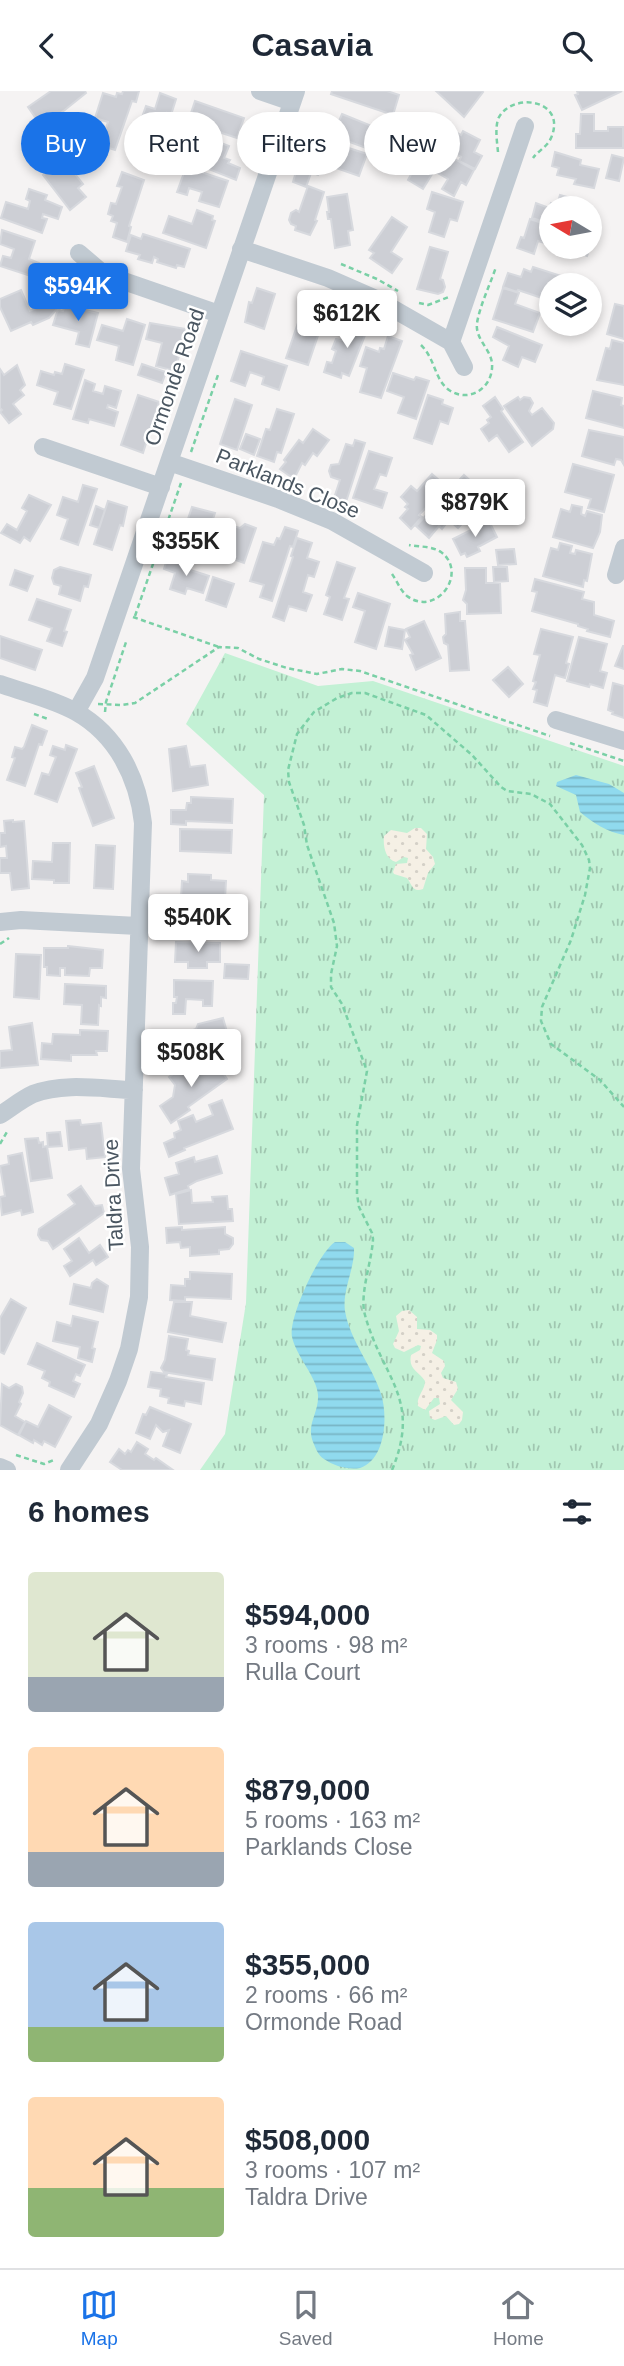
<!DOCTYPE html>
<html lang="en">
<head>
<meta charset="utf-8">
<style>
	body { margin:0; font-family:Helvetica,sans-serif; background:#f2f2f3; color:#1f2937; height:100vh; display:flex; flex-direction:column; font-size:26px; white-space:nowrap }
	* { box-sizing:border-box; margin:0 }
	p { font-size:23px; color:#747a83 }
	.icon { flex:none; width:38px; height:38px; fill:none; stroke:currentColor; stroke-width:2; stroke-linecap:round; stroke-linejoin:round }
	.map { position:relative; height:1379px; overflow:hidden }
	.side { display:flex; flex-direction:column; background:#fff; flex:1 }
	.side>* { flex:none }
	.top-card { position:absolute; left:21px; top:21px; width:583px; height:63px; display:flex; gap:14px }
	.needle { width:46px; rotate:280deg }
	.buttons { position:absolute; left:539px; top:105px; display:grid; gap:14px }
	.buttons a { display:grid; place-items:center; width:63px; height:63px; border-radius:50%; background:#fff; box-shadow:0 4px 10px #0003; font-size:35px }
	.price { position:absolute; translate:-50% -60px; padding:0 16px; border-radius:7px; background:#fff; color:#222; font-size:23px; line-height:46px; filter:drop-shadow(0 2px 4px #0008) }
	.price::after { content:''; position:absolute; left:50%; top:42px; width:21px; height:16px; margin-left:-10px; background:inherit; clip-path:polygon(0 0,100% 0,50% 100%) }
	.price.selected { background:#1a73e8; color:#fff }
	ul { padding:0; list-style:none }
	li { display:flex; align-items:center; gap:21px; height:175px; padding:0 28px }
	li span { display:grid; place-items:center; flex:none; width:196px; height:140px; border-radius:7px; color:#555 }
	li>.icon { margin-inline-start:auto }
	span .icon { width:84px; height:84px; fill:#fffc; stroke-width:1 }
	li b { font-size:30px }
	h2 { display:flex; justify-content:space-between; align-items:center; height:84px; padding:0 28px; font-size:30px }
	.pill { padding:0 24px; border-radius:32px; background:#fff; box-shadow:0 4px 10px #0003; font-size:24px; line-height:63px }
	.pill.selected { background:#1a73e8; color:#fff }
	header { display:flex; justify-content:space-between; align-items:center; height:91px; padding:0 28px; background:#fff; font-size:32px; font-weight:600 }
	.dock { display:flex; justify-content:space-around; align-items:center; height:98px; border-top:2px solid #e0e1e3; background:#fff; font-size:19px; color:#747a83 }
	.dock a { display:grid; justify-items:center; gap:4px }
	.dock .selected { color:#1a73e8 }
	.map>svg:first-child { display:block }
</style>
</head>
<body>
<header><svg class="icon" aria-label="back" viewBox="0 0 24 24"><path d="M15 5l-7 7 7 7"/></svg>Casavia<svg class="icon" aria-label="search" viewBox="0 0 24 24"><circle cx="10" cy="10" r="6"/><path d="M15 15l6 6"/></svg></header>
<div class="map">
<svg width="624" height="1379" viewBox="0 0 624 1379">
	<defs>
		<pattern id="grass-tufts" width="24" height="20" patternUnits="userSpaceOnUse" patternTransform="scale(1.75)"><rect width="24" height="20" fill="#c3f1d5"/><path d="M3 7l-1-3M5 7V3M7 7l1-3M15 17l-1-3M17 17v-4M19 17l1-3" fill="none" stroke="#a0c6b0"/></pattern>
		<pattern id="sand-dots" width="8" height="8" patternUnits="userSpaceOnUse" patternTransform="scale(1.75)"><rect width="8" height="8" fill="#f5f0e5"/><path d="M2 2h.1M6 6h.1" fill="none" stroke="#d4d0c7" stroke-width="1.8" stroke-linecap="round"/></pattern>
		<pattern id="water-rules" width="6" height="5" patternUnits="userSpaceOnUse" patternTransform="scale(1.75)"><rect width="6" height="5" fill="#90daee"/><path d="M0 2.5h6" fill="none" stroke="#78b4c4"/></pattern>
	</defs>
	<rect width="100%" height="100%" fill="#f5f3f3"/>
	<path fill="url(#grass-tufts)" d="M225,562L318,595L373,590L624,675V1379H200L225,1343L246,1212L264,704L186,633Z"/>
	<path fill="url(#sand-dots)" d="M415,737H421L427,743L426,758L433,766L435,773L428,782L423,798C412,802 412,793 407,787L394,783L393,781L396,773L407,772L408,767L404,766L396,771C385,768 383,755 384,745L391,739L407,742Z
		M409,1219L417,1226V1238L430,1239L437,1244V1249L432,1262L444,1270L445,1275L441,1282L443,1287L456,1291L458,1298L451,1309L463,1321L462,1329L459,1333L454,1334L446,1325L435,1329L430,1327L429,1320L440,1313L439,1307H434L425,1319L418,1315C416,1305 425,1300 425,1290C419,1280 408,1279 411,1264L420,1259L421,1255L418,1254L404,1261L395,1257L393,1253L399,1240L396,1225L402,1220Z"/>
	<path fill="url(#water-rules)" d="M576,684L609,693L624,702V744C607,741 593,732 580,721L576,704L556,695L557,691Z
		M335,1151H345L354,1157C355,1178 342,1198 345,1220C350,1250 372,1274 381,1303C388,1324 386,1369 360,1377C348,1379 334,1375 324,1368C318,1364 316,1358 313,1351C306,1333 319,1322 318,1304C317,1286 296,1265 292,1246C288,1227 319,1161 335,1151Z"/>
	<path fill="#cdcfd5" stroke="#d7d9de" stroke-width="2" d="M51,0H85L86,2L51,30L48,25L39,32L28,16Z
		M123,0H139L136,11L132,10L115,59L100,54L108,31L95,27L103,2L116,6L117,2L122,3Z
		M332,0H387L399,4L393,24L331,3Z
		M436,0H482L483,1L464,26Z
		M577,0H622L582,19L575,4L578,3Z
		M160,2L176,8L171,24L167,22L154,62L127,53L131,42L136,43L146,15L155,18Z
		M195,10L244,27L237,47L188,31Z
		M342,23L384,40L377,61L328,43L327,47L312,42L317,27L331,33L333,28L339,30Z
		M581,23H594V40H608V36H623V57H576V43H580Z
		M440,32L461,44L463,40L480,49L474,61L482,65L475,78L459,70L461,66L431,49Z
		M211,48L229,55L224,67L230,69L228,72L240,77L236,89L186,69L192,52L207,58Z
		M321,48L367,63L359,85L322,72L318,84L303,78L308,63L317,66Z
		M428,53L474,79L466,94L461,91L454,105L442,98L448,88L434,80L423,98L408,89Z
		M555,61L581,69L580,74L599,78L594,97L574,93L576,88L557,84L559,77L552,75Z
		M612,64L624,67L619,90L606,87Z
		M58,72L66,82L71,78L83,93L78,97L86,106L70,119L43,84Z
		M186,76L228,90L219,116L199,110L202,101L189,97L187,104L177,101Z
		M297,77L311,82L306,96L293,91Z
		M122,81L144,89L129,135L131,136L127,151L113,146L117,132L111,130L113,125L108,123L111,112L116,113L122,96L117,95Z
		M308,95L324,101L315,129L317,130L310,144L295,139L296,135L291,133L289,129L291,122L296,119L299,121Z
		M29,98L47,104L45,109L62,116L58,128L43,123L42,127L47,128L42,142L1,127L6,111L28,118L30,110L26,108Z
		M432,101L463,111L457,130L450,128L444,146L429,141L435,121L427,118Z
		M347,103L353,139L348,140L350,154L335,157L331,128H328L327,121H329L327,106Z
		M560,104L574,108L572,117H551V129H549L548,132L532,127L536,112L549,117L551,112L557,114Z
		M197,119L213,125L212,129L215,130L206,157L163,142L169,125L192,133Z
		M392,126L407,136L391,161L402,168L392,182L370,167L374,162L369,159Z
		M530,128L551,135V154L538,150L534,163L517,157L521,146L524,147Z
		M2,139L35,150L29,168L39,172L34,186L0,175L3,165L11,167L14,158L0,153Z
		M143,143L190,158L184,176L177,174L176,177L157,171L158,168L154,166L152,172L138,168L140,164L126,160L131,144L141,148Z
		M590,146L593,148L587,165L570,159L571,156H590Z
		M430,156L448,161L440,188L443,189L445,196L443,201L438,203L417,198Z
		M533,176L577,190L575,194H551V210L518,199L517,201L503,196L508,182L521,186L524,178L531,181Z
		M257,197L275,203L264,238L245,231L249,211L252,212Z
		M503,197L519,202L515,213L540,222L533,241L493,228Z
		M21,199L30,220L42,214L53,202L63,211L49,227L33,234L31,231L11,240L0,216V208Z
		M315,210L334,216L330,229L324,227L308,274L286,267L301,223L309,226Z
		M615,213L624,215V248L607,243Z
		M65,214L98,222L89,256L76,253L79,241L53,234L57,221L59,219L63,220Z
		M127,228L145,234L133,274L116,269L119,255L97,249L102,234L123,240Z
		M353,228L369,234L349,285L342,282L341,287L324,281L327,271L332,272L336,260L332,258L336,248L342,249L344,242L348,243Z
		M150,232L186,238L175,280L156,275L162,252L146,248Z
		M497,236L542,254L535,271L522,266L518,276L503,269L509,255L493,246Z
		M388,245L402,250L381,307L360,301L367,277L360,275L366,256L379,261L380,257L384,258Z
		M612,249L624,252V294L597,289L606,257L610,258Z
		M241,260L287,275L279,299L262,293L264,286L250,281L245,295L231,290Z
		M65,273L84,279L71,318L54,313L58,301L37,294L41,280L54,284L55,281L62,283Z
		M142,273L166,281L162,292L138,284Z
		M17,274L25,294L20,299L24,304L13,313L21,323L9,332L0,321L2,319L0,317V278L4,284Z
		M393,282L414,289L416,286L429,290L416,328L398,322L404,306L387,300Z
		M85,289L95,293L93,300L103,303L105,295L121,300L116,317L108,314L107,317L118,321L114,335L89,328L88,332L73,328Z
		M593,300L622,307L621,314L624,315V337L586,327Z
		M138,304L159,311L143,362L121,354Z
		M428,304L443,309L442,313L453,317L448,333L440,330L432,353L414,347Z
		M495,306L503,318L501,320L523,351L509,361L497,344L489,350L481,338L489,332L487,329L491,326L483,315Z
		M518,306L520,309L524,306L530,307L533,312L529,320L532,324L542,317L554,332L553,338L532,355L504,315Z
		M235,308L252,314L237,359L220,353Z
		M277,318L294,323L281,362L277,361L274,371L257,365L266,338L270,339Z
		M313,338L329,349L317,365L313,362L305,374L302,372L294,388L280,378L286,371L284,369L299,349L303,352Z
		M589,339L624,346V374L621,369L616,368L614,374L582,365Z
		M246,343L260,348L254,364L240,358Z
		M355,349L365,352L346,411L334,407L340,389L331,386L329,380L331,374L339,373L346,353L353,355Z
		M369,360L392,367L386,385L380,383L374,398L387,402L382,417L353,407Z
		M573,373L614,384L604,421L588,417L591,408L565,401Z
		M432,383L446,395L419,424L422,426L411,438L400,427L408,418L405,416L408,413L401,406L411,395L417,400Z
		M464,384L473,392L468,397L482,410L458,437L449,429L442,438L439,435L429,447L416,435Z
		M83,394L97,398L78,454L61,448L68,428L57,424L63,406L78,411Z
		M29,404L51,414L30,450L24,446L20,452L1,442L7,433L17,439L27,420L22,417Z
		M108,410L127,416L123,435L120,434L112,459L94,453Z
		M572,414L582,416L581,423L585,425L587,420L602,424L600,441L593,457L553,446L561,418L570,421Z
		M96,415L105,419L99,437L90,434Z
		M192,416L215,422L205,452L188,446L192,433L187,431Z
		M489,430L497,446L478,456L480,460L467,466L465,462L461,464L453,448Z
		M245,433L256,437L244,472L227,466L232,450L229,449L233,435L240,437Z
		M285,436L298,440L293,456L290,455L272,510L260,506L264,494L250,490L263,451L274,454L277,447L280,448Z
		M297,447L312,452L307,467L319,471L314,486L308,484L303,501L312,504L306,520L289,515L284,530L273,526L293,466L291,465Z
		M560,452L572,455L570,462L575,463L576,459L592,463L587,490L584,489L583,496L543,485L551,457L558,459Z
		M180,455L193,460L188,473L176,469Z
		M514,458L516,473L498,474L496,459Z
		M167,468L182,473L181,476L209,485L203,502L187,497L185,503L170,498L175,482L164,478Z
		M337,471L355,477L344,507L349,508L342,529L324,523L330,506L326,504Z
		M60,476L91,484L88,496L84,495L80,510L59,503L61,495L54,493L52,487L54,479Z
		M493,476H507L508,490L494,491Z
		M465,477H486V492H500L501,522L467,523V513L463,509L466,499Z
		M15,479L33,485L27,500L10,494Z
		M213,486L234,493L226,516L206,509Z
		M535,488L584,501L582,508L594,511V524L614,530L610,546L587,540L588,538L578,535V533L532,520L537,501L532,500Z
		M358,502L390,513L376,558L355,551L365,520L353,516Z
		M37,508L71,519L64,540L67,541L62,555L47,550L52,537L29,529Z
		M460,521V530H465L469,579L450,580L448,554L444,552L443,546L446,543L445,523Z
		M424,530L441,567L416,579L410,564L413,563L405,549L410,546L406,538Z
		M389,536L405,539L402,558L385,555Z
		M541,538L573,546L566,572L569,573L565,587L555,584L547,615L534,611L537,599L533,598L536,591L533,590L540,564L534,563Z
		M0,545L42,559L35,579L0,567Z
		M579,546L607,553L600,580L607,582L603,597L590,593L589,596L567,590Z
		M623,555H624V578L615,575Z
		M508,576L523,593L509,606L493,589Z
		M613,592L624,595V627L612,623L613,621L608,619Z
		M32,634L47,640L42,654L39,653L25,695L7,689L15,667L12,666L15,656L22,658L24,656Z
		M66,654L77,658L57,711L35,703L42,682L49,684L56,666L50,664L53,655L65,659Z
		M186,655L190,676L205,674L208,694L173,700L169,658Z
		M94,675L114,727L93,735L79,697L82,696L76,682Z
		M191,706L233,708L232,732L186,730V734L171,733V719H186L187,712H191Z
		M13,729V731L24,730L29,797L12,799L10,782H0V767H7L6,755L0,756V742H5L4,730Z
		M180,738L232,739L231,762L180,760Z
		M53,752H70L69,792H54V789L32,788L33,770L52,771Z
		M96,754L115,755L113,798L94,797Z
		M188,783L211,784V789L226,790L225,808L181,807L182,790L188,791Z
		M180,820H195L194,825L232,826L231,846L176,845L177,827H180Z
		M176,851L220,852V871H207V877H188V871H175Z
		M68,855L103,859L102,877H90L89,885L65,884V877H60V885L47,884V876H44V857H68Z
		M16,863L41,864L39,908L14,906Z
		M225,873L249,874L248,888L224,887Z
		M174,889L213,890L212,915H203V909L186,908L185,923H173V912H176L177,906H174Z
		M65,893L106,895V907L101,906V915L99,914L98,934L81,933L82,914L64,913Z
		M223,927L230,951L170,971L165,957L177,953L176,949L180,948L179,944L196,938L198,933Z
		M32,932L38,974L0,977V960L12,959L9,936Z
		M80,939L108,940L107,960H96L97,964H71V970L41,968L42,952L52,953L53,943L80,944Z
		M215,970L227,988L188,1016L190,1019L171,1032L160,1015L173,1006L175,994L169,986L189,972L197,983Z
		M222,1009L233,1038L184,1057L185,1059L169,1066L164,1052L175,1047L174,1042L181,1039L178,1030L193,1024L196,1031L213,1024L209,1014Z
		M80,1029L81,1034L101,1032L105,1066L87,1068L86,1057L69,1059L66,1030Z
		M60,1041L62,1055L48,1056L47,1042Z
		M38,1047L39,1052L43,1051V1056L47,1055L52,1087L31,1090L25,1048Z
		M22,1062L33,1121L22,1124L21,1119L2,1124L0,1106L5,1105L0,1075L9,1073L8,1065Z
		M217,1065L222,1082L197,1090L188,1095L189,1098L170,1104L165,1087L179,1083L176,1072L194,1066L195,1071Z
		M81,1095L95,1115L102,1114L104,1122L53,1158L48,1150L41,1149L38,1144L39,1138L75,1113L68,1104Z
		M191,1099L192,1112L213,1111L212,1106L227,1105L228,1118H232L233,1130L179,1133L176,1103Z
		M182,1136V1139L225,1136V1143L233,1147V1153L229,1158L219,1159V1163L190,1165V1156L181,1157L180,1151L167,1152L166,1137Z
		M79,1147L89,1162L100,1154L108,1166L96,1174L93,1169L70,1185L64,1175L72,1170L64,1158Z
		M190,1181L232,1183L231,1208L185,1206V1210L170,1209L171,1194L185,1195V1188H190Z
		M97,1188L108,1195L103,1221L70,1213L74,1193L91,1197L92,1192Z
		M11,1208L26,1217L4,1263L0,1261V1227Z
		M174,1211H192L190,1225L226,1232L222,1251L168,1241Z
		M73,1225L98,1231L92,1257L95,1258L92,1271L78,1267L80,1256L53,1250L57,1231L71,1235Z
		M169,1245L188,1248L186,1259L189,1260L188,1264L215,1268L212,1289L164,1281L161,1277L165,1269Z
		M37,1252L85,1274L80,1285L76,1283L73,1290L80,1293L74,1306L49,1295L50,1291L42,1287L45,1280L28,1273Z
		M151,1281L167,1283L166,1286L204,1292L201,1313L185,1310L184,1315L168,1312L169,1307L160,1305L161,1298L148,1296Z
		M2,1293L9,1297L16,1293L22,1296L23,1302L19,1311L21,1313L15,1325L25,1331L18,1344L0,1334Z
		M49,1314L71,1326L55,1356L44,1350L42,1354L34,1349L33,1352L19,1344L26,1330L38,1336Z
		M150,1316L191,1333L180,1362L163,1355L169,1339L163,1341L156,1334L150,1348L136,1342L143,1323L146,1324Z
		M137,1351L148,1358L145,1363L154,1369L156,1367L173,1379H122L110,1371L119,1358L125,1363L128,1359L131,1361Z"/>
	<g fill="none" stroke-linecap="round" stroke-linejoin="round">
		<path stroke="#7ad0a6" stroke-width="2.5" stroke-dasharray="5 3.5" stroke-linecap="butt" d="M498,61C497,50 495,39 498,28C511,0 568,8 551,47C547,56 538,60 533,67
			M341,173L377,188L398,200
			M419,212L428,214L449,206
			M421,254C436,269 434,288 449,299C470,313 494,296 492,272C490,257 475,248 477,232C480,214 490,194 496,176
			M191,361L219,281
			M392,483C397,490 400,499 407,505C436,527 469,482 441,461C432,455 420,456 409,454
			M135,525L181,392
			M133,526L219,556
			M98,613L122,614L135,612L219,556L238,557L259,568L287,577L317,583L342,578L360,580L550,645
			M105,621L106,611L127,548
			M34,623L48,628
			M570,652L624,670
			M0,853L9,847
			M0,1053L8,1039
			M16,1364L44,1373L56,1368
			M392,1379C422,1307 382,1287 365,1224C359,1204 372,1170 373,1148L372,1142L359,1116L357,1103V1034L367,980L342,913L331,896V883L337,855L334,832L307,754L304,734L289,691L288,679L297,643L314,621L337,607L352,602H365L426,624L472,664L501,696L507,700L531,703L550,713L582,754L589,769L590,777L585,804L571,849L542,916L541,930L551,953L600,989L624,1016"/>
		<path stroke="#c1cad2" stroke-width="18" d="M260,0L292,11
			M241,158L328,187L376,208L451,251L464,276
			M79,162L100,180L112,186L219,223
			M451,251L525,35
			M43,356L161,396
			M169,371L278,408L332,430L424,482
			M616,484L624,457
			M0,593C25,602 53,608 76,621C117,644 138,687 143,732L131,1078L140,1156L139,1206L129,1258L118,1290L99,1333L69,1379
			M76,621L95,587L296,0
			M556,629L624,650
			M0,831L21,829L138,835
			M0,1024C11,1017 22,1008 33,1003C64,991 102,998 134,999
			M0,1376L7,1379"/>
	</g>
	<g text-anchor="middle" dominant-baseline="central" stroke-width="5" stroke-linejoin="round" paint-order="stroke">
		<g font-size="21" fill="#4a5661" stroke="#fff">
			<text transform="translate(174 286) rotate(-71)">Ormonde Road</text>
			<text transform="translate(288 392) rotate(22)">Parklands Close</text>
			<text transform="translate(113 1104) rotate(-93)">Taldra Drive</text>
		</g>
	</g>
</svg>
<div class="buttons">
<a><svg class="needle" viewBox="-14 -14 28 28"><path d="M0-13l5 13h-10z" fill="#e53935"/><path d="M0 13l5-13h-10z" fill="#747a83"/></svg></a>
<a><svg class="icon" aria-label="layers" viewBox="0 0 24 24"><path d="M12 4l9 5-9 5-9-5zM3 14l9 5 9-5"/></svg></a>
</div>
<b class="price selected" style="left:78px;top:232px">$594K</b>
<b class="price" style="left:347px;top:259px">$612K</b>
<b class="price" style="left:475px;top:448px">$879K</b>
<b class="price" style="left:186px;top:487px">$355K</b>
<b class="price" style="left:198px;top:863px">$540K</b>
<b class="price" style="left:191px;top:998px">$508K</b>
<div class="top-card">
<a class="pill selected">Buy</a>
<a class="pill">Rent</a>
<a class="pill">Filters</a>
<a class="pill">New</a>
</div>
</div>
<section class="side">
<h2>6 homes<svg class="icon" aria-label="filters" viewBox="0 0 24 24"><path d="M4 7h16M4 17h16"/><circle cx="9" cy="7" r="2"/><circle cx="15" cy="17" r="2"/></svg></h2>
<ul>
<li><span style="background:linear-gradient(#dfe7d0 75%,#9aa5b1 0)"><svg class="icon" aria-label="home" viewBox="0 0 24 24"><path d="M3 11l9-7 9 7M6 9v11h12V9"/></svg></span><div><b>$594,000</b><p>3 rooms · 98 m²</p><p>Rulla Court</p></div></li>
<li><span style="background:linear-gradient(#ffd9b3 75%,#9aa5b1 0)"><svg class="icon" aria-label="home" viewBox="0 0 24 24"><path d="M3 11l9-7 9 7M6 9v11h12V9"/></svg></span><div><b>$879,000</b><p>5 rooms · 163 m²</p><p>Parklands Close</p></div></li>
<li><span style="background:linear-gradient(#a9c7e8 75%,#8fb573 0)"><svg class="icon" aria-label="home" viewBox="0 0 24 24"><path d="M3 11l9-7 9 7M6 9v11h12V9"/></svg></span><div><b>$355,000</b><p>2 rooms · 66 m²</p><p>Ormonde Road</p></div></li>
<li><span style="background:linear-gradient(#ffd9b3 65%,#8fb573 0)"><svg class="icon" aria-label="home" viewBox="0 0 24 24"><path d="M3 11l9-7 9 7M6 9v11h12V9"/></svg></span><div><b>$508,000</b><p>3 rooms · 107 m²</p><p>Taldra Drive</p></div></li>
</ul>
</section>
<nav class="dock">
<a class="selected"><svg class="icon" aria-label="map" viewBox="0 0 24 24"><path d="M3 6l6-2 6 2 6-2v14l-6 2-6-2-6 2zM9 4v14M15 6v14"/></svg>Map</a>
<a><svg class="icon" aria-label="saved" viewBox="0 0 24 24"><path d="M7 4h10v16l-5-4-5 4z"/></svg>Saved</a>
<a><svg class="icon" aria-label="home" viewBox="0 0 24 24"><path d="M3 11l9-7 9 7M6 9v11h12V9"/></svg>Home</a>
</nav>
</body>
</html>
